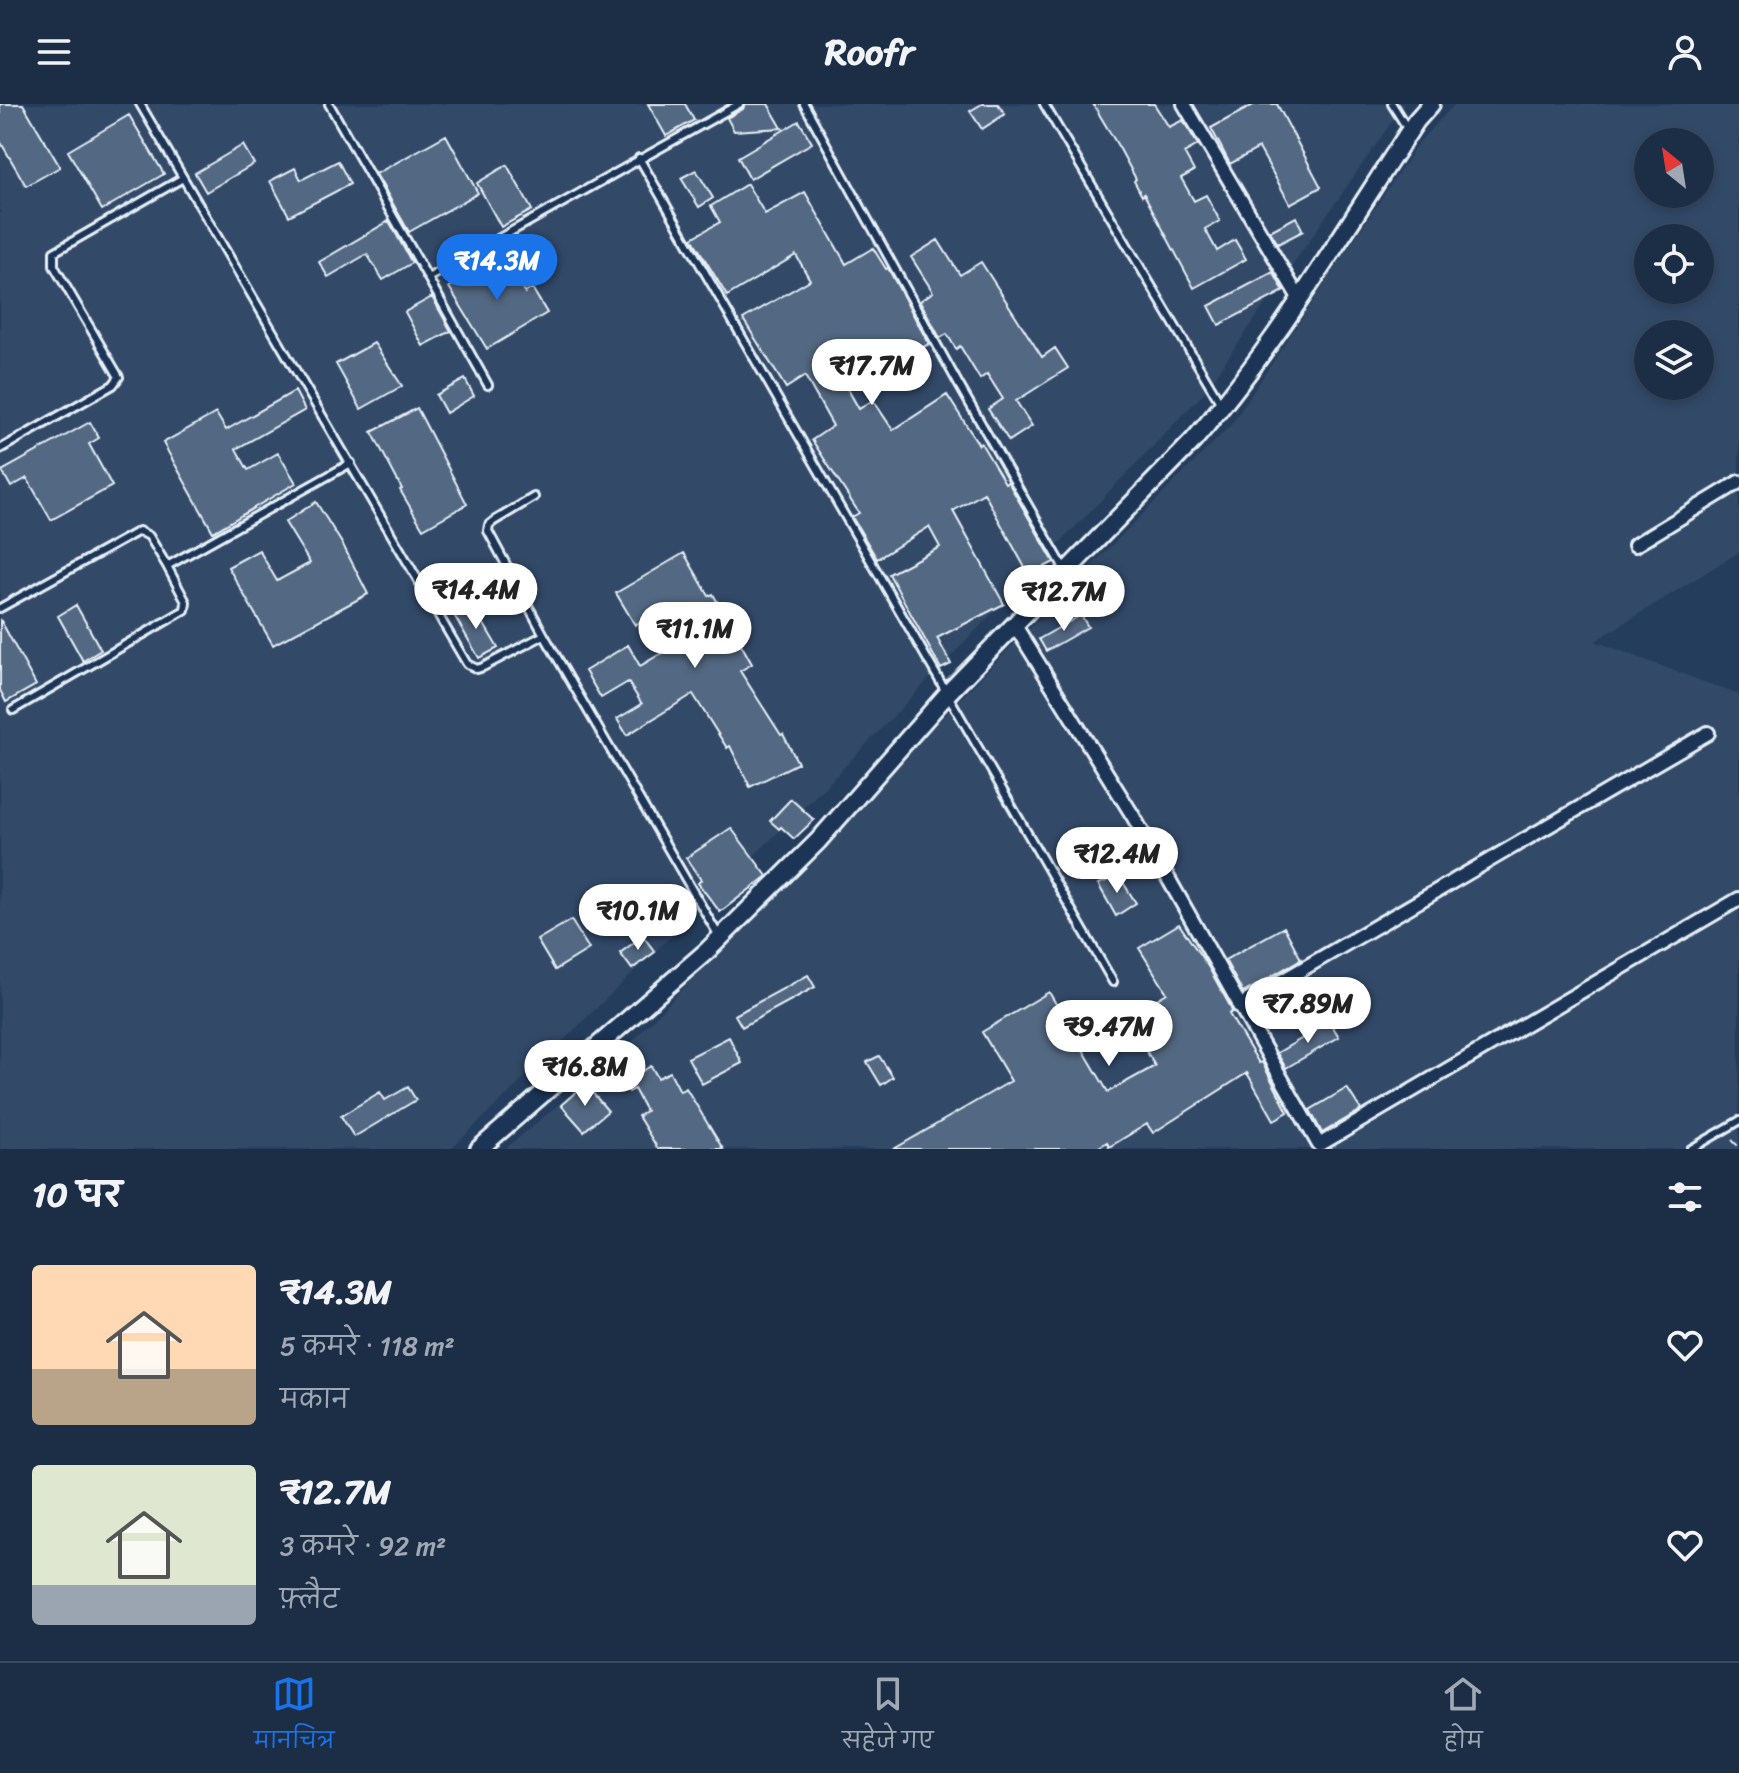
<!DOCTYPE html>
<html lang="hi">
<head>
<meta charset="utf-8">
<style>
	body { margin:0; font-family:Sriracha,"Playpen Sans Deva",sans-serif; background:#25364d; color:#f1f3f6; height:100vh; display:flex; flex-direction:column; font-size:30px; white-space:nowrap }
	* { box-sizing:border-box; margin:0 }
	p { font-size:26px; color:#a0a8b3 }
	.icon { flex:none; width:44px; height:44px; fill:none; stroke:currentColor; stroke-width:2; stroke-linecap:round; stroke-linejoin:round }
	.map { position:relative; height:1045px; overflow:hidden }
	.details { display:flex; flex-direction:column; background:#1c2e46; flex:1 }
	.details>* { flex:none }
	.needle { width:52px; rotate:330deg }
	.fabs { position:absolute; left:1634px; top:24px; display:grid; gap:16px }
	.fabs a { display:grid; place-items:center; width:80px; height:80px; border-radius:50%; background:#1c2e46; box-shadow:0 4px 12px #0003,0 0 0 2px #3a4a5f; font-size:40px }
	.price { position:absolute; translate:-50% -68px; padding:0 18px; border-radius:28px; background:#fff; color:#222; font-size:26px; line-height:52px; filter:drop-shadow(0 2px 4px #0008) }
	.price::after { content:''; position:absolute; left:50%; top:48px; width:24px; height:18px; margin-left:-12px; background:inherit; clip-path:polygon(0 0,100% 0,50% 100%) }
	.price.selected { background:#1a73e8; color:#fff }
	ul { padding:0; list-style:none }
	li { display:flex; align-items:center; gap:24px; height:200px; padding:0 32px }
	li span { display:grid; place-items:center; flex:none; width:224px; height:160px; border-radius:8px; color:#555 }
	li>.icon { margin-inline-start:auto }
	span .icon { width:96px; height:96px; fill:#fffc; stroke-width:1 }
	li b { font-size:34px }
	h2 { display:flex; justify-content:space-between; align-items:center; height:96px; padding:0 32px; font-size:34px }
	header { display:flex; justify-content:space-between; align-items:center; height:104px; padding:0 32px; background:#1c2e46; font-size:36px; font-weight:800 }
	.tabs { display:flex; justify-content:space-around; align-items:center; height:112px; border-top:2px solid #3a4a5f; background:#1c2e46; font-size:22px; color:#a0a8b3 }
	.tabs a { display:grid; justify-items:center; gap:4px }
	.tabs .selected { color:#1a73e8 }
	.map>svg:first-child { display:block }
</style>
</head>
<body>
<header><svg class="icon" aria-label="menu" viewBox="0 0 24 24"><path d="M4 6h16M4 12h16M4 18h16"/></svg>Roofr<svg class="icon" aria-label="person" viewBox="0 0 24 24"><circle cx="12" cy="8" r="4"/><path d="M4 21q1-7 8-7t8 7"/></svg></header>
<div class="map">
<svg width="1739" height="1045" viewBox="0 0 1739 1045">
	<rect width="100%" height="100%" fill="#253d5d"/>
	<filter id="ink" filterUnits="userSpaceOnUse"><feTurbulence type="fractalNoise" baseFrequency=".0125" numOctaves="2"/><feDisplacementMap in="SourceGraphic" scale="16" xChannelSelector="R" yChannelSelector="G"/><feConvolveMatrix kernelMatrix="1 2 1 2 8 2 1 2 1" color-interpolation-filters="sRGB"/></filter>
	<g filter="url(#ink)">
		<path fill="#334a68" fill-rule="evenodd" d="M0,0H1404L1203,290L831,677L451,1045H0Z
			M1455,0H1739V448L1595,537L1739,591V1045H505L621,949L994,560L1231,321L1419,38ZM1648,38H1700V90H1648ZM1648,134H1700V186H1648ZM1648,230H1700V282H1648Z"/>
		<path fill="#536782" stroke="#e8f1f8" stroke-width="2" d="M0,0H23L60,63L26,82L0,37Z
			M648,0H685L694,16L666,32Z
			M745,0H768L782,24L734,27L727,14L743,5Z
			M982,0H998L1005,10L982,25L970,7Z
			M1093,0H1154L1169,23L1183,16L1198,41L1184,49L1194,67L1181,74L1194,97L1206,91L1220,117L1205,125L1217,147L1235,136L1246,155L1194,184L1144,90L1142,92L1134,77L1136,75L1121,47Z
			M1255,0H1277L1321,83L1290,100L1259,44L1230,60L1211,24Z
			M129,11L164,70L102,106L68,47Z
			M799,17L812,39L750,75L738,53Z
			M446,31L478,89L409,128L376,70Z
			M243,41L254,60L206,88L195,69Z
			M338,57L350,80L289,112L270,77L295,64L301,76Z
			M507,61L532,106L501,123L477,79Z
			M696,66L713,94L699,103L681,74Z
			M747,80L765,110L805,88L846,160L873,144L886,165L888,164L929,240L866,274L850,246L832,257L859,305L873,296L893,326L947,291L979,341L981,339L1005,379L1008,378L1054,458L1029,471L984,389L953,407L1004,500L937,534L951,560L941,565L889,470L940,443L929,423L877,455L852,413L859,409L812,336L833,322L805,272L786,284L743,215L810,176L796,151L727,192L692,134L720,118L711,102Z
			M1296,113L1303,127L1278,140L1270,127Z
			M389,117L412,159L383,176L367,150L328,173L319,158Z
			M938,136L960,171L981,158L1042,253L1055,244L1068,264L1016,297L1032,322L1009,337L988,305L1003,295L987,270L980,275L960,242L956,245L947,230L940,234L920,197L933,188L911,153Z
			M502,151L525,189L532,184L547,209L487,245L449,183Z
			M1273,168L1284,187L1219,221L1209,202Z
			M432,193L451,227L423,242L405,208Z
			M374,239L402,282L361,305L336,260Z
			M465,275L474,292L446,309L436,291Z
			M295,287L305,306L236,345L248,366L278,349L296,379L213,428L163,339L216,309L226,326Z
			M417,304L467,400L423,425L400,386L402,385L372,328Z
			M90,318L99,334L89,340L112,382L51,416L27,374L11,383L2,367Z
			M316,398L343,441L368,490L273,541L228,463L259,446L277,477L310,459L285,418Z
			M684,449L709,492L713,490L752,560L740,567L781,631L783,630L798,659L750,683L730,642L727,644L693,590L627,631L617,615L642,600L628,578L601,594L585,567L628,541L640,562L680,538L662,505L635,521L616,489Z
			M472,500L498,544L479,554L454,511Z
			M76,501L101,546L83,557L58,512Z
			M1081,511L1088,523L1046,547L1039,535Z
			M0,515L36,581L6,598L0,586Z
			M791,695L814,716L794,735L781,723L779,725L770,717Z
			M731,724L767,772L720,808L698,779L701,776L686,754Z
			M1119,772L1136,799L1116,812L1098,780Z
			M571,816L589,845L555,866L537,836Z
			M1179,820L1209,864L1230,902L1232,908L1229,910L1259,959L1262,958L1288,1008L1274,1016L1247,969L1153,1029L1147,1020L1109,1043L1107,1038L1096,1045H894L1011,977L982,928L1049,888L1108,988L1155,962L1127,913L1167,889L1139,844Z
			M1284,823L1301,855L1243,889L1225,856Z
			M643,832L655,848L632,865L620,849Z
			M808,871L815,883L742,923L735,911Z
			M1330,918L1339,933L1286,964L1277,949Z
			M729,933L742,959L702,980L688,954Z
			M879,952L893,973L881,981L867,958Z
			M651,962L658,974L670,968L680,987L686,984L723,1045H658L638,1012L646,1007L634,985L629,988L623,978Z
			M585,980L608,1007L584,1027L561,1001Z
			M408,983L416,996L354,1033L341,1012L380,988L385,996Z
			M1347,984L1361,1006L1322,1029L1310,1006Z"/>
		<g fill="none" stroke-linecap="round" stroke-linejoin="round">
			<defs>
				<path id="lane" d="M140,0L467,560L477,565L483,563L544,531L720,834
					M329,0L428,174L739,0
					M804,0L959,281L1064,464
					M1044,0L1221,300
					M1392,0L1407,24
					M639,54L1113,878
					M428,174L488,281
					M0,345L113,281L119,273L54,162V148L183,74
					M534,393L494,417L489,421L488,427L544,531
					M0,504L139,427L149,432L167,462L351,359
					M13,606L185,506L186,498L167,462
					M1691,1045L1739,1017"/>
				<path id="street" d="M1184,0L1299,194
					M1635,441L1739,378
					M1014,520L1133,712L1319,1041L1739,795
					M1239,902L1708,629"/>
				<path id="secondary" d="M479,1045L708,846L818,737L948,589L1193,337C1278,239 1345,125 1416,17L1431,0"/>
			</defs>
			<use href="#lane" stroke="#e8f1f8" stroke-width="12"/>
			<use href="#street" stroke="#e8f1f8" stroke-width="18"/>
			<use href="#secondary" stroke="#e8f1f8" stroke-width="22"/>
			<path stroke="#e8f1f8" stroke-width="2" stroke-dasharray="8 6" stroke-linecap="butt" d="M1732,1036L1739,1043"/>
			<use href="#lane" stroke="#1d3557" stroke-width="6"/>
			<use href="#street" stroke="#1d3557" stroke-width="12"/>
			<use href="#secondary" stroke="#1d3557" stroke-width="16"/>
		</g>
	</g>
</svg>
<div class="fabs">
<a><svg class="needle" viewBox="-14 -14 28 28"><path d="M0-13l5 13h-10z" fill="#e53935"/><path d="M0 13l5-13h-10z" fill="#a0a8b3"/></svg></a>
<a><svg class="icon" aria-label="locate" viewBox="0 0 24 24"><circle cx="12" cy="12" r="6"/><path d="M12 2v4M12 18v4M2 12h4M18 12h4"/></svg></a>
<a><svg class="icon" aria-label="layers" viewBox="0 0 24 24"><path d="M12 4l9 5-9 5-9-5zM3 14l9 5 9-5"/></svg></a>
</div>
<b class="price selected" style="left:497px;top:198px">₹14.3M</b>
<b class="price" style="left:872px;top:303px">₹17.7M</b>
<b class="price" style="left:476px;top:527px">₹14.4M</b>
<b class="price" style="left:1064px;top:529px">₹12.7M</b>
<b class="price" style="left:695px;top:566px">₹11.1M</b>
<b class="price" style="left:1117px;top:791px">₹12.4M</b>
<b class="price" style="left:638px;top:848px">₹10.1M</b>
<b class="price" style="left:1308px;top:941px">₹7.89M</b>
<b class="price" style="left:1109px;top:964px">₹9.47M</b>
<b class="price" style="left:585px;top:1004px">₹16.8M</b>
</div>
<section class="details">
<h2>10 घर<svg class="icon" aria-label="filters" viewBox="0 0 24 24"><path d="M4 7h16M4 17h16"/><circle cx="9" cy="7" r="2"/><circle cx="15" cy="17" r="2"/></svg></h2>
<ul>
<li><span style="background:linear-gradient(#ffd9b3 65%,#b9a48a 0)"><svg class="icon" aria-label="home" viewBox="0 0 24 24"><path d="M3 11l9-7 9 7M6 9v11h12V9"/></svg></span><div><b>₹14.3M</b><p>5 कमरे · 118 m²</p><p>मकान</p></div><svg class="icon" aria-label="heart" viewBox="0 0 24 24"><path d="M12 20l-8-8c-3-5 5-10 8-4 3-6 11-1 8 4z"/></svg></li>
<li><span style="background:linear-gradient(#dfe7d0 75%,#9aa5b1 0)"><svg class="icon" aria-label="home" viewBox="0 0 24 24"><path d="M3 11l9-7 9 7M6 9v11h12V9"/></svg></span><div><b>₹12.7M</b><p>3 कमरे · 92 m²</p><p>फ़्लैट</p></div><svg class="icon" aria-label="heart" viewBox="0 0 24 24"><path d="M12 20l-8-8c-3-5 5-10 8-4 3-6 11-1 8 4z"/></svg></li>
</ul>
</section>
<nav class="tabs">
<a class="selected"><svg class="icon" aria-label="map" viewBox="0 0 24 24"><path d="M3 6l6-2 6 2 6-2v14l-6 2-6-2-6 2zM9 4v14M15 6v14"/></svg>मानचित्र</a>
<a><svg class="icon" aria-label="saved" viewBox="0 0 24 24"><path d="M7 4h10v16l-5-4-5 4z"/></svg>सहेजे गए</a>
<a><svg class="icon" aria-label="home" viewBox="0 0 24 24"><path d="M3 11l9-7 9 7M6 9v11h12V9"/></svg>होम</a>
</nav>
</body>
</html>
